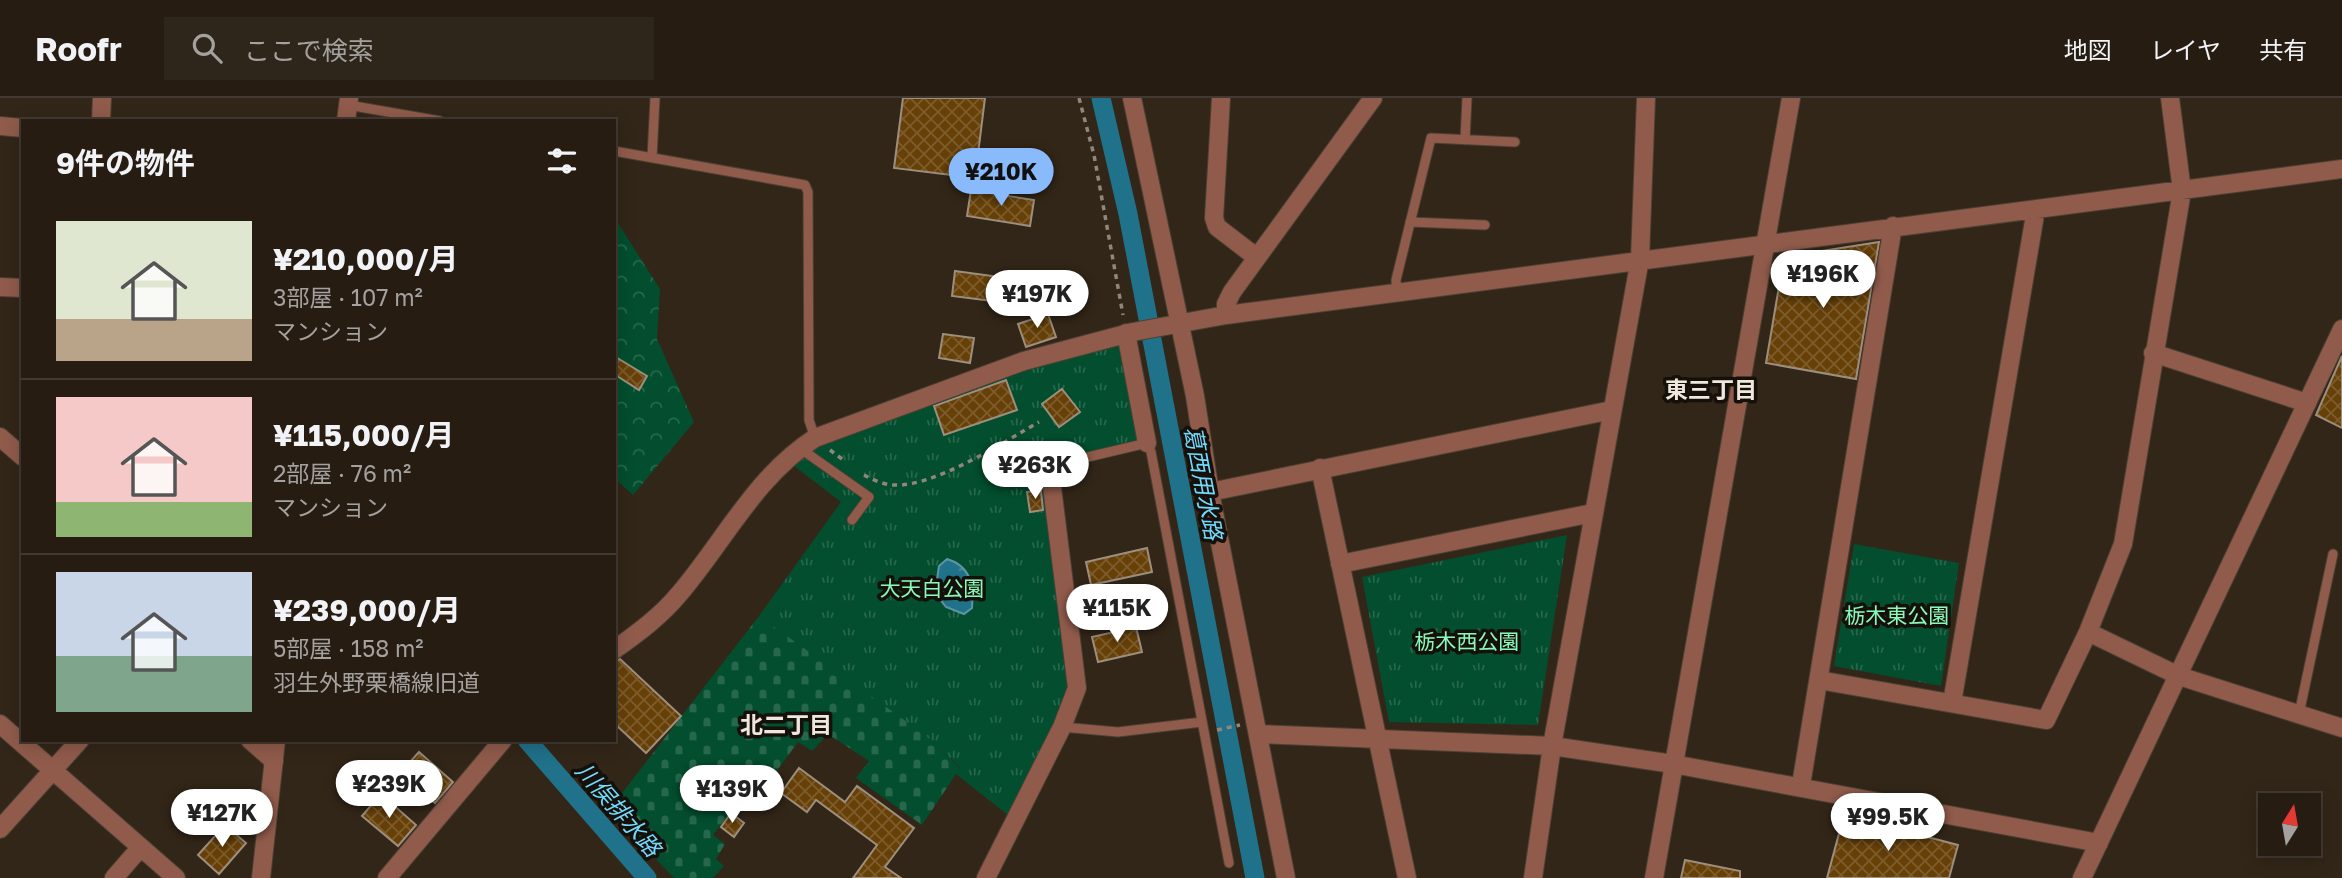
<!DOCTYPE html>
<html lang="ja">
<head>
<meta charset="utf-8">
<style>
	body { margin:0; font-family:"Golos Text","Noto Sans JP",sans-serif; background:#2e251b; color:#f1f3f6; height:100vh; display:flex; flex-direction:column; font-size:26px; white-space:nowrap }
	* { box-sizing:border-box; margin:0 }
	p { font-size:23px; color:#a4a19f }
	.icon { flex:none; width:38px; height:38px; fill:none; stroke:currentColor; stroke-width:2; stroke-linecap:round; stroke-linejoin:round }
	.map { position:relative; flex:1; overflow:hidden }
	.drawer { position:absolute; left:21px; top:21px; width:595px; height:623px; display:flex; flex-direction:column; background:#261c12; border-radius:0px; box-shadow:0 4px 18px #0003,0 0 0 2px #423a32 }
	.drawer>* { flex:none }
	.needle { width:46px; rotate:11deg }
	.buttons { position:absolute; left:2258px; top:695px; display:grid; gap:14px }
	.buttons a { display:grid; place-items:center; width:63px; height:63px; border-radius:0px; background:#261c12; box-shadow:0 4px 18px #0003,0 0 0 2px #423a32; font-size:35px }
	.price { position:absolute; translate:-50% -60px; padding:0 16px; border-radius:24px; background:#fff; color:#222; font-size:23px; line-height:46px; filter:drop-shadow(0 2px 4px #0008) }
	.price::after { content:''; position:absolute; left:50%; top:42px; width:21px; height:16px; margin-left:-10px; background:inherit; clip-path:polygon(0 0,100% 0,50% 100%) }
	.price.current { background:#89bafc; color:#111 }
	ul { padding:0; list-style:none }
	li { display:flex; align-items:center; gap:21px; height:175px; padding:0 35px }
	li+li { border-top:2px solid #423a32 }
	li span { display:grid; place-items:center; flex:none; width:196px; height:140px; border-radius:0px; color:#555 }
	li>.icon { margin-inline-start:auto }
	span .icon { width:84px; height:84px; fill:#fffc; stroke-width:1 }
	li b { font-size:30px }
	h2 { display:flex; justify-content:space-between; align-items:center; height:84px; padding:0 35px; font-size:30px }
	header { display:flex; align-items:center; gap:42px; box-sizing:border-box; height:98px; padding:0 35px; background:#261c12; border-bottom:2px solid #423a32 }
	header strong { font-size:33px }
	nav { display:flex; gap:38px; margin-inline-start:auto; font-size:24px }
	.search { width:490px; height:63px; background:#2e251b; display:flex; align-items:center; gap:18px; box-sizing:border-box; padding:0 24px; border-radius:0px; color:#a4a19f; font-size:26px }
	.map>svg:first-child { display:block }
</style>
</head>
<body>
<header>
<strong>Roofr</strong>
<div class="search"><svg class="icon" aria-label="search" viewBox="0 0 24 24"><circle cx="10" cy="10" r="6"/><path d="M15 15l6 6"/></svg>ここで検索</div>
<nav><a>地図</a><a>レイヤ</a><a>共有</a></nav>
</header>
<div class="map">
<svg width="2342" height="780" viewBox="0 0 2342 780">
	<defs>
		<pattern id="grass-tufts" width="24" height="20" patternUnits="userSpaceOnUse" patternTransform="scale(1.75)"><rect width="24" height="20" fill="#024e2e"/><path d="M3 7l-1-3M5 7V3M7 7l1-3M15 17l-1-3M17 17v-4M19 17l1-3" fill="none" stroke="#27684c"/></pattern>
		<pattern id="forest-crowns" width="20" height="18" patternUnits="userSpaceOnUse" patternTransform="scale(1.75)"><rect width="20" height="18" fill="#024e2e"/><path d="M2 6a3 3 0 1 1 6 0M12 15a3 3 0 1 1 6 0" fill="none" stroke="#27684c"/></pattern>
		<pattern id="cemetery-stones" width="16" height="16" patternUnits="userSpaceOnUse" patternTransform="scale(1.75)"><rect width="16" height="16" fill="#024e2e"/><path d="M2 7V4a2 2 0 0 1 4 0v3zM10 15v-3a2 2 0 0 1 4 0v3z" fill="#27684c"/></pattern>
		<pattern id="water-ripples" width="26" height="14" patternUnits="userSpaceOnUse" patternTransform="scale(1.75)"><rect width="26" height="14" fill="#20718a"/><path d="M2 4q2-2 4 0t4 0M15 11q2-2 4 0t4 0" fill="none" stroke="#4c8c9f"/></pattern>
		<pattern id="building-cross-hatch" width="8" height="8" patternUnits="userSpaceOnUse" patternTransform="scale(1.75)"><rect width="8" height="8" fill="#674008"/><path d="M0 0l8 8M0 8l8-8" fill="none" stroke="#7d5c2c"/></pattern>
	</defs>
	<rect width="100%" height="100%" fill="#322618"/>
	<path fill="url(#grass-tufts)" d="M1114,245L1123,250L1140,339L1137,345L1048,364L1043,380L1070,597L1009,718L956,676L960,669L924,637L759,518L841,404L789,364L810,347L1023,272Z
		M1567,437L1538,627L1389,624L1362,479Z
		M1854,446L1959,465L1941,588L1834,568Z"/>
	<path fill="url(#forest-crowns)" d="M614,119L660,191L657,241L694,324L633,397L614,380Z"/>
	<path fill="url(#cemetery-stones)" d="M759,518L924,636L960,670L922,727L856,680L869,663L828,636L812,653L798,644L767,686L732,712L713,737L725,746L716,761L724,768L713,780H674L609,712Z"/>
	<path fill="url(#water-ripples)" stroke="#5e94a3" stroke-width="2" d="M947,461C971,468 974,488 972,510L964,516L946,509L935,495L939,468Z"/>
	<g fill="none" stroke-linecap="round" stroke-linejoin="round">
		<path stroke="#20718a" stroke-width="19" d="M1101,0L1128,116L1255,780
			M527,642L647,780"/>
	</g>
	<path fill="url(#building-cross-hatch)" stroke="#9d8e7e" stroke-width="2" d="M903,0H985L975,80L894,70Z
		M971,92L1034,102L1030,128L967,118Z
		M1879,144L1856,281L1766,265L1784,159Z
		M955,173L1045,185L1041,209L952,198Z
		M1048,216L1056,239L1026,249L1018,226Z
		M943,236L974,240L970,265L939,260Z
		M614,258L647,278L639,292L614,276Z
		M2342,258V330L2316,317Z
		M1006,282L1017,312L944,337L934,308Z
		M1062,291L1080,314L1059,329L1042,306Z
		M1041,393L1043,412L1030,414L1027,394Z
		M1147,450L1152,474L1091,487L1086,464Z
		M1136,529L1142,554L1098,564L1092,539Z
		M620,561L681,618L646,655L614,625V563Z
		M419,654L453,684L435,705L400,675Z
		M799,670L845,704L857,688L914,730L885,769L901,780H853L877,747L816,702L807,714L781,695Z
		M381,696L416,727L398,748L362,718Z
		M731,715L744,725L734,739L721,729Z
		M1844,717L1958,747L1949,780H1827Z
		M225,727L246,745L219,776L198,757Z
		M1685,762L1740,773V780H1681Z"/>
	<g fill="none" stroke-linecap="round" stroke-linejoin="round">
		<defs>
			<path id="service" d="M348,7L440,23
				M1465,42L1467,0
				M614,53L805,87L808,94L809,322L815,340
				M652,60L655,0
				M1410,124L1485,127
				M1397,196L1396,182L1431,40L1515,44
				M801,351L869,399L852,422
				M1050,373L1054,367L1147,345L1151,354L1229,765
				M2299,616L2333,456
				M1062,629L1118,634L1202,624"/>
			<path id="minor" d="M1132,0L1195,298L1210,394L1286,780
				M1221,0L1214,120L1217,129L1256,159
				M101,23L102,0
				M0,28L23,30
				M0,189L23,190
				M1226,217V206L1232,194L1373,0
				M1126,235L1147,345
				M2153,255L2307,305
				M0,339L23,359
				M1320,370L1407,780
				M1210,394L1612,312
				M1340,466L1593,415
				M2088,534L2179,578L2342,630
				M614,552C638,535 661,518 680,495C725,442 755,379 815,340L1024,263L1133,234L1226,217L2342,71
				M1819,582L2046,622L2088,534L2123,446L2182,93L2170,0
				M1952,605L2036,111
				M0,626L176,780
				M1259,636L1552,648L1673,666
				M250,642L274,663
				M1801,687L1893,128
				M0,731L80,642
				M114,780L140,750
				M387,780L503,642
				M986,780L1062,629L1077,590L1050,373
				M1533,780L1552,648L1640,161L1646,0"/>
			<path id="tertiary" d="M346,23L349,0
				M1673,666L2099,745
				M261,780L276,642
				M1654,780L1791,0
				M2082,780L2342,231"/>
		</defs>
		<use href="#service" stroke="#4c4134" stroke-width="11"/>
		<use href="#minor" stroke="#4c4134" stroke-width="20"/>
		<use href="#tertiary" stroke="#4c4134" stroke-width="20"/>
		<path stroke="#90867b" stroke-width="3.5" stroke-dasharray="5 5" stroke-linecap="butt" d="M1079,0L1094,57L1123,217
			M830,352L846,364
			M864,377C873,382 884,387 895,387C934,389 1004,344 1039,324
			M1217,632L1240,627"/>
		<use href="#service" stroke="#905b4b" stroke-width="9"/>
		<use href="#minor" stroke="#905b4b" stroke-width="18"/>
		<use href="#tertiary" stroke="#905b4b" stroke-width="18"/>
	</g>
	<g text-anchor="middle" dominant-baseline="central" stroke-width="7" stroke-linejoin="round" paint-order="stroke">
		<g font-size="21" fill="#89f9bb" stroke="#15100a">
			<text x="932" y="490">大天白公園</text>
			<text x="1897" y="517">栃木東公園</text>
			<text x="1467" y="543">栃木西公園</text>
		</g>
		<g font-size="23" font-weight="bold" fill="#efe7de" stroke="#15100a">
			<text x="1711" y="291">東三丁目</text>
			<text x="786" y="626">北二丁目</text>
		</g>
		<g font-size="23" font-style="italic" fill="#73daff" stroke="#15100a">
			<text transform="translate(1204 385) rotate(79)">葛西用水路</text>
			<text transform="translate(619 711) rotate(49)">川俣排水路</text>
		</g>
	</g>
</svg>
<div class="buttons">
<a><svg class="needle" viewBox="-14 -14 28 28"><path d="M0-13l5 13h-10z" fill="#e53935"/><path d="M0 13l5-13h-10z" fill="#a4a19f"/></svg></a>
</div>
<b class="price current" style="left:1001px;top:110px">¥210K</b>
<b class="price" style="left:1823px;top:212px">¥196K</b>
<b class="price" style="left:1037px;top:232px">¥197K</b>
<b class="price" style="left:1035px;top:403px">¥263K</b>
<b class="price" style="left:1117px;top:546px">¥115K</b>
<b class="price" style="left:389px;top:722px">¥239K</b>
<b class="price" style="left:732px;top:727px">¥139K</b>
<b class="price" style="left:222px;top:751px">¥127K</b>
<b class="price" style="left:1888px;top:755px">¥99.5K</b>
<section class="drawer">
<h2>9件の物件<svg class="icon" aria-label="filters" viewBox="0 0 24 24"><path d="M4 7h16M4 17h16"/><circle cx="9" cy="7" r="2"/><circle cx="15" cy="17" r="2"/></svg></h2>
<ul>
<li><span style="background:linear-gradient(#dfe7d0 70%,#b9a48a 0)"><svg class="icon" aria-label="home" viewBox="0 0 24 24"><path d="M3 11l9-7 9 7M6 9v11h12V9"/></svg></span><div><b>¥210,000/月</b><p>3部屋 · 107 m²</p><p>マンション</p></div></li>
<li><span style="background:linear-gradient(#f6c9c9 75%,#8fb573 0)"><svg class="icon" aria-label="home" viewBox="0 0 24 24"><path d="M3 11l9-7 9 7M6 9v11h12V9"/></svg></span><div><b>¥115,000/月</b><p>2部屋 · 76 m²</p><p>マンション</p></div></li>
<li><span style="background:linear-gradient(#c9d6e8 60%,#7fa58c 0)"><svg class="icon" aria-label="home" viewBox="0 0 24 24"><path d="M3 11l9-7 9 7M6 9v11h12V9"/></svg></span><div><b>¥239,000/月</b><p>5部屋 · 158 m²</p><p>羽生外野栗橋線旧道</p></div></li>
</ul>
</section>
</div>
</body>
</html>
